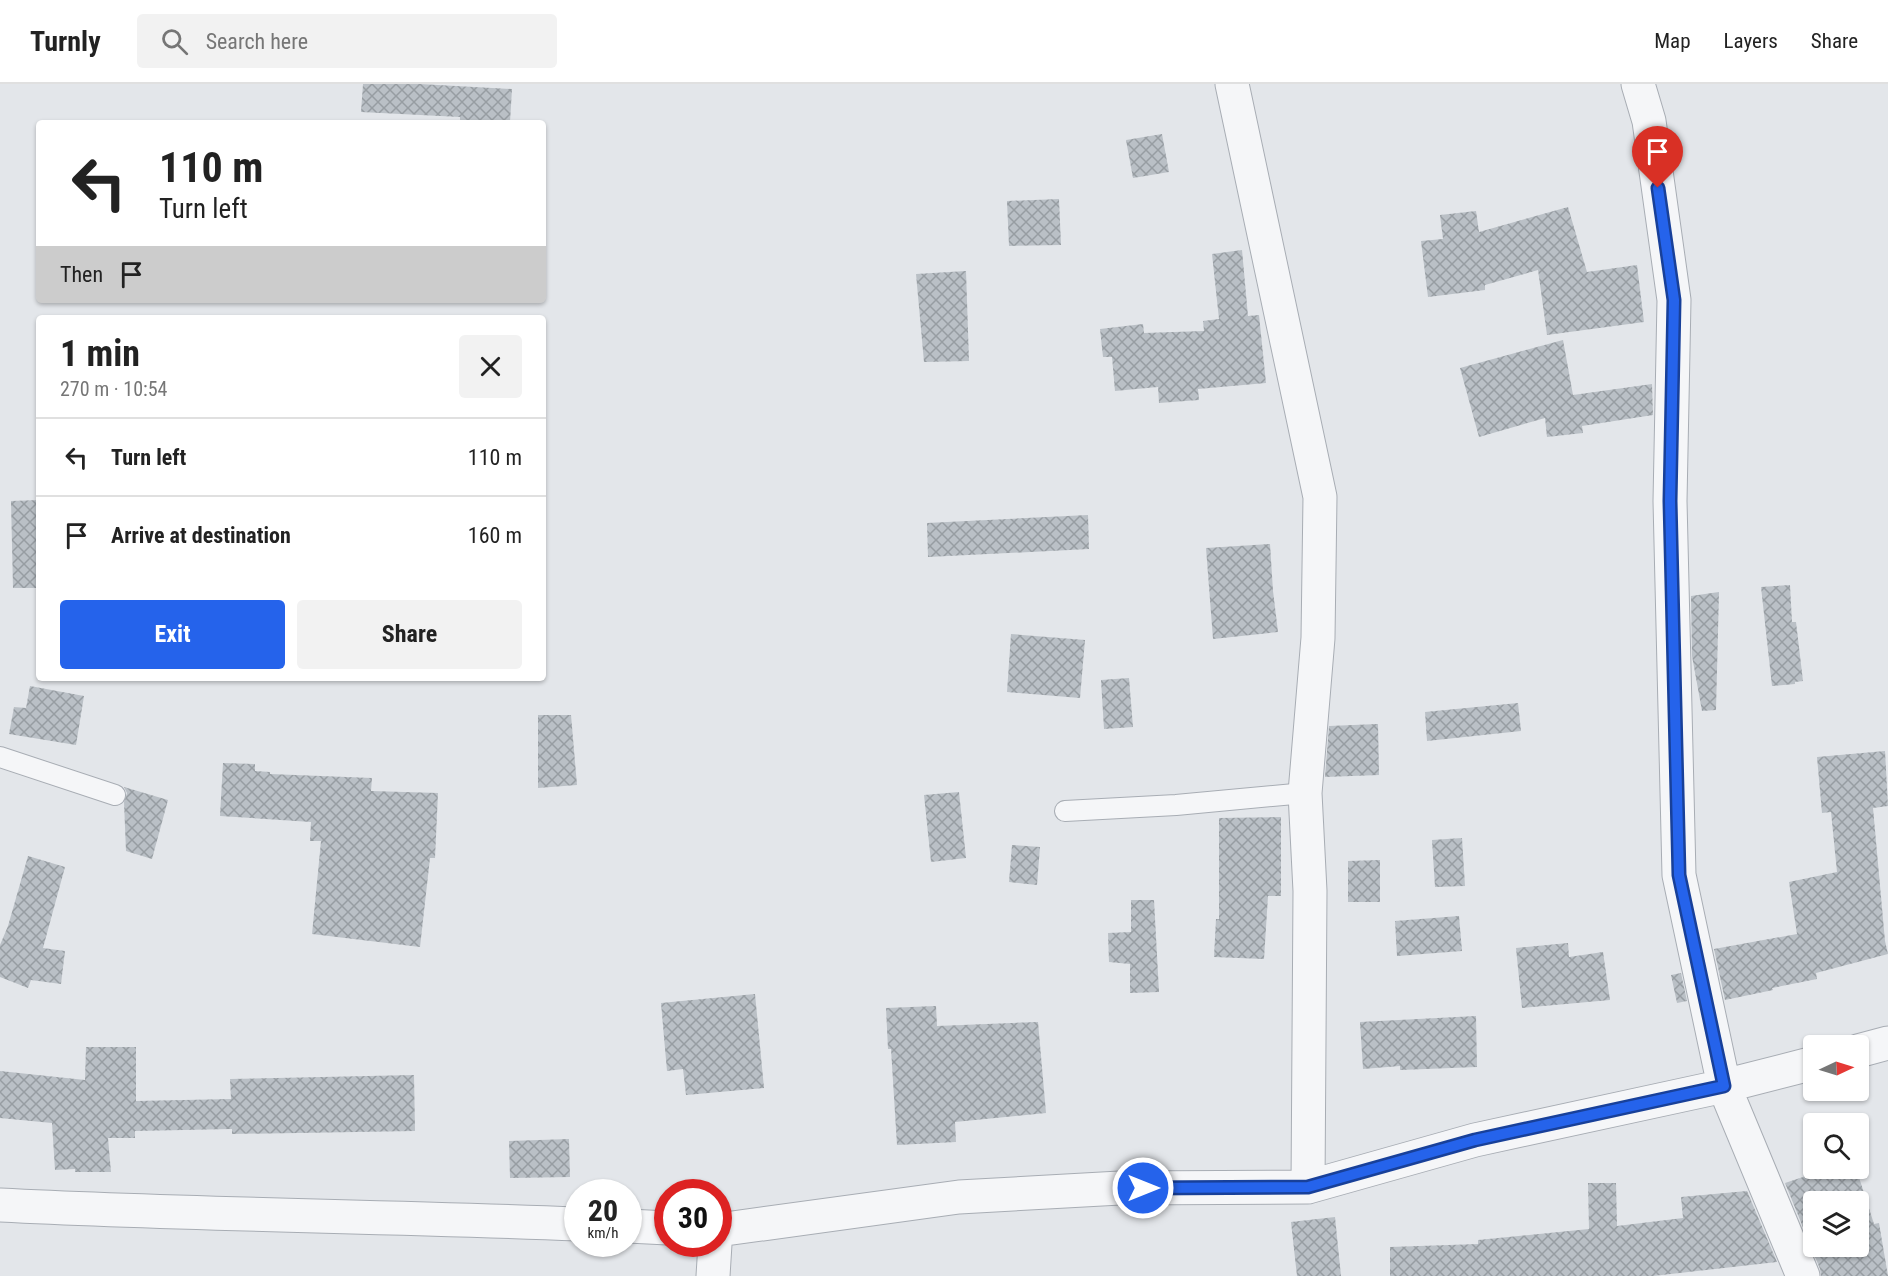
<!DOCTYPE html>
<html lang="en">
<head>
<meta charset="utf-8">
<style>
	:root { --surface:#fff; --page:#f2f2f2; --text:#222; --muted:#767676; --line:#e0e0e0; --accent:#2563eb }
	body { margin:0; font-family:"Roboto Condensed",sans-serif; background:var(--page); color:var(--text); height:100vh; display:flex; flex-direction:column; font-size:22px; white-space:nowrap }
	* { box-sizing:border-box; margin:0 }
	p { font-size:20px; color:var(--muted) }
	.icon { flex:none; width:33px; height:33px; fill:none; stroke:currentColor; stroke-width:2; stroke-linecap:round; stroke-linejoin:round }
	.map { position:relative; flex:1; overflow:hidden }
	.side { position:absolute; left:36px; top:231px; width:510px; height:366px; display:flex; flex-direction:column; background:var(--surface); border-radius:6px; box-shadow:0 2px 4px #0004 }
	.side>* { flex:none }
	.hud { position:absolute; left:36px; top:36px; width:510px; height:183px; border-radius:6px; box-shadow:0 2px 4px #0004; background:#fff; color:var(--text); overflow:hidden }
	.needle { width:39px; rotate:86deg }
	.fabs { position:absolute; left:1803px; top:951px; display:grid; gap:12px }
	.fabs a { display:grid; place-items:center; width:66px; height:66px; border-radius:6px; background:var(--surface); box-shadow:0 2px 4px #0004; font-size:30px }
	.speed { position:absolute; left:564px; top:1095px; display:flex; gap:12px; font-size:30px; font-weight:700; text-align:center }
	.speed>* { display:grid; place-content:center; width:78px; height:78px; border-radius:50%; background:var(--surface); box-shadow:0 2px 4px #0004; line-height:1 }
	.speed small { font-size:15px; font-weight:400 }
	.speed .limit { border:9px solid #d22; background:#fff; color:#111 }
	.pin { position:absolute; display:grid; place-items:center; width:51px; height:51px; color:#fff; margin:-62px -26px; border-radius:50% 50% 50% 0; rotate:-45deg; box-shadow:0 0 6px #0007 }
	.pin .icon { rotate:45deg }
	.me { position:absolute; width:66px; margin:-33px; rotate:90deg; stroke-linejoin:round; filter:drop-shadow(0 0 4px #0008) }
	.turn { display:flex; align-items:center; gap:21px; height:126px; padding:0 24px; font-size:27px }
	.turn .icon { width:78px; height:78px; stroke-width:2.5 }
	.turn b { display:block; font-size:42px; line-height:51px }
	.then { display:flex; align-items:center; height:57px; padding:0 24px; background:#0003; gap:12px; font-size:22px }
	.round { display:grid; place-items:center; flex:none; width:63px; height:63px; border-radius:6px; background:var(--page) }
	.summary { display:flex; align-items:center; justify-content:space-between; height:102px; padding:0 24px }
	h1 { font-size:36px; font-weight:700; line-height:45px }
	.cta { display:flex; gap:12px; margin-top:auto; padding:12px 24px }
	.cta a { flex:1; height:69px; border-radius:6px; background:var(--accent); color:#fff; font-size:24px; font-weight:700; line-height:69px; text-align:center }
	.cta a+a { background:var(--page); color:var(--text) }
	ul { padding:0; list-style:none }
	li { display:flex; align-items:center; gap:18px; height:78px; padding:0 24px; border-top:2px solid var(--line) }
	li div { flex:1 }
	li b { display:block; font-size:22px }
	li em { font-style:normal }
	header { display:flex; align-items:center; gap:36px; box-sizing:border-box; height:84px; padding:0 30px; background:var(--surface); border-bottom:2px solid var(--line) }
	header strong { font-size:28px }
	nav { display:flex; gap:33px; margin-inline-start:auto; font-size:21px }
	.search { width:420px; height:54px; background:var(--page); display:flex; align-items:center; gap:15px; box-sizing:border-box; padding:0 21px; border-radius:6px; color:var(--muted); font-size:22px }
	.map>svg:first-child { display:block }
	.building { fill:url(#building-cross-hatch); fill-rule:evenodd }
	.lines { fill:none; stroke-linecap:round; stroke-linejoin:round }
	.lane-casing { stroke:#a8adb4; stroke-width:22 }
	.street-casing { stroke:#a8adb4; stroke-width:35 }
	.lane { stroke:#f5f6f8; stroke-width:20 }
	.street { stroke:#f5f6f8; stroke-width:33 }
	.route-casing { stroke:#184099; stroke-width:15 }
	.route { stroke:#2563eb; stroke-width:10 }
</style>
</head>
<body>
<header>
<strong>Turnly</strong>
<div class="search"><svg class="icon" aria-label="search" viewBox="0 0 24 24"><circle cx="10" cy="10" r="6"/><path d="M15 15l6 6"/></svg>Search here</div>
<nav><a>Map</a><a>Layers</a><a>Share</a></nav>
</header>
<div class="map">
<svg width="1888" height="1192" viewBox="0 0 1888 1192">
	<defs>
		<pattern id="building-cross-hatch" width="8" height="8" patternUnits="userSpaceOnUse" patternTransform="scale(1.5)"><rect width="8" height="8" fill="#bac0c6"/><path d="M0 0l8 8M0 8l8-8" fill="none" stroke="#979da2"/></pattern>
	</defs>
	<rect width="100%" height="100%" fill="#e3e6ea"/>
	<!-- building -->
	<path class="building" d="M 363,0 L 420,0 L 512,5 L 510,38 L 460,36 L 460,33 L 361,28 Z
		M 1162,50 L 1169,88 L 1133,94 L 1126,56 Z
		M 1059,115 L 1061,161 L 1009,162 L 1007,117 Z
		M 1568,123 L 1587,188 L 1637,181 L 1644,238 L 1547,251 L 1538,186 L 1485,201 L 1485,206 L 1428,213 L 1421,157 L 1443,155 L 1440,131 L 1476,127 L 1479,148 Z
		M 1242,166 L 1248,232 L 1259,231 L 1266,299 L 1198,305 L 1199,316 L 1159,319 L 1158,303 L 1115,307 L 1112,273 L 1103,273 L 1100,245 L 1143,240 L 1144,249 L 1204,247 L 1203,237 L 1219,235 L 1212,170 Z
		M 966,187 L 969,277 L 924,278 L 916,190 Z
		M 1563,256 L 1573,311 L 1652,300 L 1653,331 L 1582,342 L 1583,349 L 1547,353 L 1545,334 L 1479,353 L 1460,284 Z
		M 39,416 L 39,504 L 13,504 L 11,417 Z
		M 1088,431 L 1089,465 L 928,473 L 927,439 Z
		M 1270,460 L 1273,507 L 1278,548 L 1213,555 L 1206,464 Z
		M 1790,501 L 1792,538 L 1796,538 L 1803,597 L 1795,598 L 1795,600 L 1772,602 L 1761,503 Z
		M 1719,508 L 1716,626 L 1702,627 L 1692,572 L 1691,512 Z
		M 1011,550 L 1085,556 L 1080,614 L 1007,608 Z
		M 1129,594 L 1133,643 L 1104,645 L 1101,596 Z
		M 30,602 L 84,612 L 76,661 L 9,650 L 14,623 L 26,624 Z
		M 1518,619 L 1521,647 L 1427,657 L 1425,628 Z
		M 538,631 L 571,631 L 577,701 L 538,704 Z
		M 1378,640 L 1379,691 L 1325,693 L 1329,642 Z
		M 1885,667 L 1888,722 L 1873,724 L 1885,857 L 1888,870 L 1816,889 L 1817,895 L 1772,904 L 1773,906 L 1725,916 L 1714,865 L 1797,850 L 1789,798 L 1837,788 L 1831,728 L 1822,729 L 1817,673 Z
		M 223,679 L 255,680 L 255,687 L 270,688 L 270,690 L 372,694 L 371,707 L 438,709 L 435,774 L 430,774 L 420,863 L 312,850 L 321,757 L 310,757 L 311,738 L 220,732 Z
		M 124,703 L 168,716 L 152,775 L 126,767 L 124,718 L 127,709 Z
		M 959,708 L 966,774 L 931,778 L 924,711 Z
		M 1281,733 L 1281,812 L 1268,812 L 1264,875 L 1214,873 L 1216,835 L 1219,835 L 1219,734 Z
		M 1462,754 L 1465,802 L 1435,803 L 1432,756 Z
		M 1012,761 L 1040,763 L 1037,801 L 1009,798 Z
		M 28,772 L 65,783 L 43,864 L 65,867 L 61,900 L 31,896 L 28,904 L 0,893 L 0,861 L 8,842 Z
		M 1380,776 L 1380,818 L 1348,818 L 1348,777 Z
		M 1131,816 L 1154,816 L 1159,908 L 1130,909 L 1130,880 L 1109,878 L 1108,849 L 1131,848 Z
		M 1459,832 L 1462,867 L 1397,872 L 1395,837 Z
		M 1568,859 L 1569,873 L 1603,868 L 1610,916 L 1522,924 L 1516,864 Z
		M 1681,889 L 1687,917 L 1677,919 L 1671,891 Z
		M 755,910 L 764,1004 L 686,1011 L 683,985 L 667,987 L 661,919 Z
		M 936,922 L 937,942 L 1038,938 L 1046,1029 L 955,1038 L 956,1058 L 897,1061 L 891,965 L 888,965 L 886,924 Z
		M 1476,932 L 1477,983 L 1400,986 L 1400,982 L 1363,985 L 1360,938 Z
		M 86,963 L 136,963 L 136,1017 L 231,1015 L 230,995 L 414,991 L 415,1047 L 232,1050 L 232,1045 L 135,1047 L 135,1054 L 108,1054 L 111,1088 L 75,1088 L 75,1085 L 55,1086 L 52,1039 L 0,1034 L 0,987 L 85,996 Z
		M 569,1055 L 570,1093 L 510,1094 L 509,1057 Z
		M 1830,1084 L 1856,1084 L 1874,1140 L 1879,1139 L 1888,1192 L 1821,1192 L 1820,1185 L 1785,1099 ZM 1814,1118 L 1858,1118 L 1858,1162 L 1814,1162 Z
		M 1588,1099 L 1616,1099 L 1617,1142 L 1683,1134 L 1681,1113 L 1747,1107 L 1777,1178 L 1653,1192 L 1390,1192 L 1390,1163 L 1478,1160 L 1478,1156 L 1589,1145 Z
		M 1335,1133 L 1341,1192 L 1297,1192 L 1291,1138 Z"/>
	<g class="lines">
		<defs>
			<path id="lane" d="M 0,673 L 115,711
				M 1065,727 L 1176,721 L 1305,709"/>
			<path id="street" d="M 1232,0 L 1320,413 L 1318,554 L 1305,709 L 1310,807 L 1308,1103
				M 1638,0 L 1649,37 L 1674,216 L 1670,417 L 1679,791 L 1724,1002 L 1803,1192
				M 1858,967 L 1888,959
				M 0,1121 C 192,1131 385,1132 578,1140
				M 628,1142 L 668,1144
				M 718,1146 L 959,1113 L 1120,1104 L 1308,1103 L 1475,1056 L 1724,1002 L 1814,979
				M 713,1192 L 715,1160"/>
		</defs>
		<!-- lane casing -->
		<use href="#lane" class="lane-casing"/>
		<!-- street casing -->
		<use href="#street" class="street-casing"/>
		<!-- lane -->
		<use href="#lane" class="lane"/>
		<!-- street -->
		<use href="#street" class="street"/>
	</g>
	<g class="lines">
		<defs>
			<path id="route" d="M 1143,1104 L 1308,1103 L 1475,1056 L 1724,1002 L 1679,791 L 1670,417 L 1674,216 L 1658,104"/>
		</defs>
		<!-- route casing -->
		<use href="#route" class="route-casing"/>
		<!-- route -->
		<use href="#route" class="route"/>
	</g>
</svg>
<div class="fabs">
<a><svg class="needle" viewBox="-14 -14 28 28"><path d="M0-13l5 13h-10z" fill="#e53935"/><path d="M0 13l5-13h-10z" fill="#767676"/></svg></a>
<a><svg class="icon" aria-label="search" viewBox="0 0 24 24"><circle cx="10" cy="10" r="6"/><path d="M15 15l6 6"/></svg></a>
<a><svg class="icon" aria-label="layers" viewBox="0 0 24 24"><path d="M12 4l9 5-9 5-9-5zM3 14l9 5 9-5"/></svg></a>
</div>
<div class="speed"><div>20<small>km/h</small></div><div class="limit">30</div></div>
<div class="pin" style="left:1658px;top:104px;background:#d93025"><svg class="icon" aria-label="arrive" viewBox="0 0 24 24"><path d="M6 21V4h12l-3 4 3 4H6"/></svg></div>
<svg class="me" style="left:1143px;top:1104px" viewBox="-20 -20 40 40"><circle r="17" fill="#2563eb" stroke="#fff" stroke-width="3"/><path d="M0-11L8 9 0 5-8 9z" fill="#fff"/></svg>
<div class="hud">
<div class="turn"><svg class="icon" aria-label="left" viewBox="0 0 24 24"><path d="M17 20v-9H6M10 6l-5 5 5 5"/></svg><div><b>110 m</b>Turn left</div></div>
<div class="then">Then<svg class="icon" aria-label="arrive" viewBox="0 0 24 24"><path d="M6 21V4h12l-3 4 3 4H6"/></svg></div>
</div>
<section class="side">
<div class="summary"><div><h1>1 min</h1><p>270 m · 10:54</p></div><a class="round"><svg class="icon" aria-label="close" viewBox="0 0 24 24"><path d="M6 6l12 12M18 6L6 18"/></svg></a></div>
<ul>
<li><svg class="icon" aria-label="left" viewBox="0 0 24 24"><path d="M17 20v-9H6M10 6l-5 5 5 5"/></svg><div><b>Turn left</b></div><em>110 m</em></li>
<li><svg class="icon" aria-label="arrive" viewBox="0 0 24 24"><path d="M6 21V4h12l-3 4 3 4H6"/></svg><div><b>Arrive at destination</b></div><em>160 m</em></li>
</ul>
<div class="cta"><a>Exit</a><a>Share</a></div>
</section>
</div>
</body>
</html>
